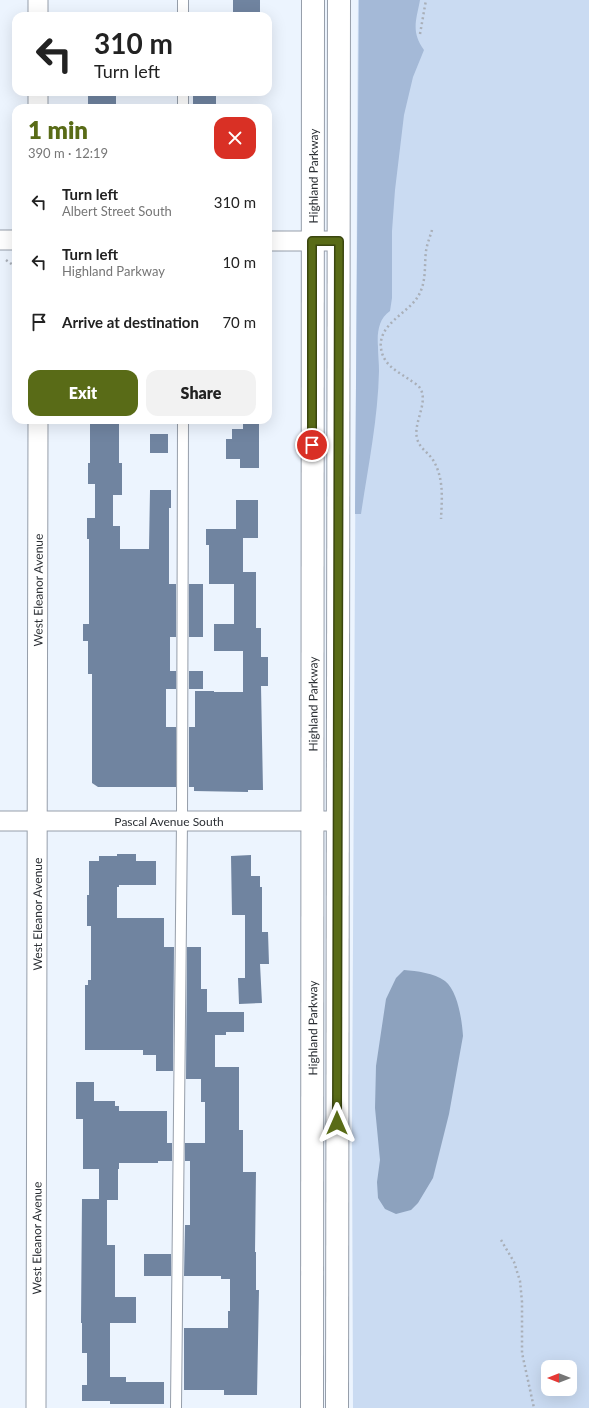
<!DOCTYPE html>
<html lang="en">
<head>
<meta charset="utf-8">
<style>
	:root { --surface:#fff; --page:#f2f2f2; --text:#222; --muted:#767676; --accent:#596b17 }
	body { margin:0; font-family:Lato,sans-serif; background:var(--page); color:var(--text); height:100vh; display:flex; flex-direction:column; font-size:15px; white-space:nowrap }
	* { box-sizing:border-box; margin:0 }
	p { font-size:13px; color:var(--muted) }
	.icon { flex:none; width:22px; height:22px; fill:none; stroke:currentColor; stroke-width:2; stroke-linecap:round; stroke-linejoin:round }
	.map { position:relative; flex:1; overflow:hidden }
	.sheet { position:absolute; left:12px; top:104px; width:260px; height:320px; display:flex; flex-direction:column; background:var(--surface); border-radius:12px; box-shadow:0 4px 16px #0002 }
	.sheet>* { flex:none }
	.banner { position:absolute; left:12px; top:12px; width:260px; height:84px; border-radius:12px; box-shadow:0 4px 16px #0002; background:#fff; color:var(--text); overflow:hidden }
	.needle { width:26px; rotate:270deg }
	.tools { position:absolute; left:541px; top:1360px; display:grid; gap:8px }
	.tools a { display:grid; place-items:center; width:36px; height:36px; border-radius:8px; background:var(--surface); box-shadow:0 4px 16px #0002; font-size:20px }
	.pin { position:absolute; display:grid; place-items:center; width:34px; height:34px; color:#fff; margin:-17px; border:2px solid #fff; border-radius:50%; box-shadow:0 1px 4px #0007 }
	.me { position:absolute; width:44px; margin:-22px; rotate:0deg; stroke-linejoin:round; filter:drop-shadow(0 0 3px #0008) }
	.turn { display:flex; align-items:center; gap:14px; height:84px; padding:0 16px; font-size:18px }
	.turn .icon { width:52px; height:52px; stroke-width:2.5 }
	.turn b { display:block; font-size:28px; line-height:34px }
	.round { display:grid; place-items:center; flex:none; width:42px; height:42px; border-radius:12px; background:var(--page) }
	.headline { display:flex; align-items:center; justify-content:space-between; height:68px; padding:0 16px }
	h1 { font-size:24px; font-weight:800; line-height:30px; color:var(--accent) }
	.cta { display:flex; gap:8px; margin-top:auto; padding:8px 16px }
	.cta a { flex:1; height:46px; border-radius:12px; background:var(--accent); color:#fff; font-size:16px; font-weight:800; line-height:46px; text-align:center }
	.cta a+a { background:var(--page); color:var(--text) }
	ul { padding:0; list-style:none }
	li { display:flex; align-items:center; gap:12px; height:60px; padding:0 16px }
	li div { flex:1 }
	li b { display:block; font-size:15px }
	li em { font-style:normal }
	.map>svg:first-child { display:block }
	.green { fill:#cadbf2; fill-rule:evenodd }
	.forest { fill:#a4b9d7 }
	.water { fill:#8da2be }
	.building { fill:#7084a0 }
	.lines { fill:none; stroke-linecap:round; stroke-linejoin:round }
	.service-casing { stroke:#969eaa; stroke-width:12 }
	.minor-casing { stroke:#969eaa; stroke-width:21 }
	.tertiary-casing { stroke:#969eaa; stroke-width:24 }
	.path { stroke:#a9afb8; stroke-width:2.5; stroke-dasharray:2 3; stroke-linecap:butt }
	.service { stroke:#fff; stroke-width:10 }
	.minor { stroke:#fff; stroke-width:19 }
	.tertiary { stroke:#fff; stroke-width:22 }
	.route-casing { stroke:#3a460f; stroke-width:10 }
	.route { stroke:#596b17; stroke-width:7 }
	.labels { text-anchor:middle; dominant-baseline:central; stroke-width:3; stroke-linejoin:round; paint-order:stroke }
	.street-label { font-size:12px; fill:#2b2f34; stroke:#fff }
</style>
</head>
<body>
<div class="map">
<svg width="589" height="1408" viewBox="0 0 589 1408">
	<rect width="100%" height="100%" fill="#ecf4fe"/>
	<!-- green -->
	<path class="green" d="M 358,0 L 589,0 L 589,1408 L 353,1408 L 352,1129 ZM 548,1367 L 570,1367 L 570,1389 L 548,1389 Z"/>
	<!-- forest -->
	<path class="forest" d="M 359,0 L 420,0 C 416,21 411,32 424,50 L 413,77 L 404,115 L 395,190 L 392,231 L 392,298 L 390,311 C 378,319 377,334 378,347 C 378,355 379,363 379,371 C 378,419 368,467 361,514 L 355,514 Z"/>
	<!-- water -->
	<path class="water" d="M 404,970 C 417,971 434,973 445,981 C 458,991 462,1021 463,1036 L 449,1114 L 433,1178 L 418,1203 L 411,1210 L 396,1214 L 385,1209 L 378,1198 L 377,1182 L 380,1160 L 375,1108 L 376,1066 L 386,999 L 396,978 Z"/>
	<!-- building -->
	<path class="building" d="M 233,0 L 260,0 L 260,16 L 233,16 Z
		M 88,92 L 116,92 L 116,107 L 88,107 Z
		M 193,92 L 216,92 L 216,108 L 193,108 Z
		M 90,420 L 119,420 L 119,463 L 122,463 L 122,495 L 113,495 L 113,526 L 120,526 L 120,549 L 149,549 L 150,490 L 171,490 L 171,508 L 169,508 L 169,584 L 176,584 L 176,637 L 170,637 L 170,671 L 176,671 L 176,689 L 166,689 L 166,727 L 176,727 L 176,787 L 98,787 L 92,783 L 92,674 L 88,674 L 88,641 L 83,641 L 83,624 L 89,624 L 89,539 L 87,539 L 87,518 L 95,518 L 95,484 L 88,484 L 88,463 L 90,463 Z
		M 243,420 L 259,420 L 259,468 L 240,468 L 240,459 L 226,459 L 226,439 L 232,439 L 232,429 L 243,429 Z
		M 150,434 L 168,434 L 168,453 L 150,453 Z
		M 236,500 L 258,500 L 258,538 L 243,538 L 243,572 L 256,572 L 256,628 L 261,628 L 261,657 L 268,657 L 268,686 L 261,686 L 263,790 L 248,790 L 248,792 L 194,791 L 194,787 L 189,787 L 189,727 L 195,727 L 195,691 L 214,691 L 214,692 L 243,692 L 243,651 L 214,651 L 214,624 L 234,624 L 234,584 L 209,584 L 209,545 L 206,545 L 206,529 L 236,529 Z
		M 189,584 L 203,584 L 203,637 L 189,637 Z
		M 189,671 L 203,671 L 203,689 L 189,689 Z
		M 117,854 L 136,854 L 136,861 L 156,861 L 156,885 L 119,885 L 119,887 L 117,887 L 117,918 L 164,918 L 164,947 L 174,947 L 173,1071 L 156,1071 L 156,1055 L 143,1055 L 143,1050 L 85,1050 L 85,985 L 88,985 L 88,980 L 91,980 L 91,926 L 87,926 L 87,895 L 89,895 L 89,861 L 99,861 L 99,856 L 117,856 Z
		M 251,855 L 251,876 L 260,876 L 260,887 L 262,887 L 262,932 L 268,932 L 269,964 L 260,964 L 262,1003 L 239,1004 L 238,978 L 245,978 L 245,915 L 232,915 L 231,856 Z
		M 187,947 L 201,947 L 201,989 L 207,989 L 207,1012 L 244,1012 L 244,1032 L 226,1032 L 226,1035 L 215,1035 L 215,1067 L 239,1067 L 239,1130 L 243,1130 L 243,1172 L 256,1172 L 255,1252 L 256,1252 L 256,1290 L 259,1290 L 257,1395 L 224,1395 L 224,1390 L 184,1390 L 184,1328 L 228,1328 L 228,1311 L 230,1311 L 230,1279 L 221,1279 L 221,1276 L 184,1276 L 185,1225 L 190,1225 L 190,1161 L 185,1161 L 185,1143 L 205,1143 L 205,1102 L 201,1102 L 201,1079 L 186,1079 Z
		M 76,1082 L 94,1082 L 94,1101 L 115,1101 L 115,1106 L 119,1106 L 119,1111 L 167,1111 L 167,1143 L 172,1143 L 172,1161 L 158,1161 L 158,1163 L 119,1163 L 119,1169 L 118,1169 L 118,1200 L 107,1200 L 107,1245 L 115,1245 L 115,1297 L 136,1297 L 136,1323 L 110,1323 L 110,1377 L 126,1377 L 126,1382 L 164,1382 L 164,1404 L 110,1404 L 110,1401 L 82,1401 L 82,1385 L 87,1385 L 87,1353 L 82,1353 L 82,1323 L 81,1323 L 82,1199 L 99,1199 L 99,1169 L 83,1169 L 83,1119 L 76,1119 Z
		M 144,1254 L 171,1254 L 171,1276 L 144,1276 Z"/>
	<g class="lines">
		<defs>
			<path id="service" d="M 183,16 L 183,0
				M 183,108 L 183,92
				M 176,1408 L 182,821 L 183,420"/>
			<g id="minor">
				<path d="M 38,0 L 38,16"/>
				<path d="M 38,92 L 38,108"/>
				<path d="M 0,240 L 16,240"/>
				<path d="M 268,241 L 339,241"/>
				<path id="s1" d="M 0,821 L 337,821"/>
				<path id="s2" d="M 36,1408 L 38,420"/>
			</g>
			<g id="tertiary">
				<path id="s3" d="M 312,1408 L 313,0"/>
				<path d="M 337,1408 L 339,0"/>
			</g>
		</defs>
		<!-- service casing -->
		<use href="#service" class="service-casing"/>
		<!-- minor casing -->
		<use href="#minor" class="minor-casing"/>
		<!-- tertiary casing -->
		<use href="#tertiary" class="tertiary-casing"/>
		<!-- path -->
		<path class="path" d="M 420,34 L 426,0
			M 432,230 C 430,237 427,244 426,251 C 424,267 427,283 417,298 C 406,314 378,325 381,348 C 383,365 397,371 410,380 C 413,382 418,385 420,388 C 429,402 413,423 417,438 C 419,448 428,452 433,460 C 444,478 442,498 441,519
			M 6,260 L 13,265 L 16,263
			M 501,1240 L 514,1262 L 520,1281 L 522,1302 L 522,1353 L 534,1408"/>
		<!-- service -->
		<use href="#service" class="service"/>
		<!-- minor -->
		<use href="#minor" class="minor"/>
		<!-- tertiary -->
		<use href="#tertiary" class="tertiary"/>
	</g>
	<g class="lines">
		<defs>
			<path id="route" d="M 312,445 L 312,241 L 339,241 L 337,1123"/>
		</defs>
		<!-- route casing -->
		<use href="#route" class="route-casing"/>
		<!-- route -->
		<use href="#route" class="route"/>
	</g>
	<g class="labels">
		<!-- street labels -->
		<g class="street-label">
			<text stroke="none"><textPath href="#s3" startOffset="1232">Highland Parkway</textPath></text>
			<text stroke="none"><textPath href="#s2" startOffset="818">West Eleanor Avenue</textPath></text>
			<text stroke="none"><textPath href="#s3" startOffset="704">Highland Parkway</textPath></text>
			<text stroke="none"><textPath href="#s1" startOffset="169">Pascal Avenue South</textPath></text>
			<text stroke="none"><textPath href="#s2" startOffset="494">West Eleanor Avenue</textPath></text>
			<text stroke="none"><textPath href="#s3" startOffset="380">Highland Parkway</textPath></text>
			<text stroke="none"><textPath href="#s2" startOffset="170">West Eleanor Avenue</textPath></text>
		</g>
	</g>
</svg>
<div class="tools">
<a><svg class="needle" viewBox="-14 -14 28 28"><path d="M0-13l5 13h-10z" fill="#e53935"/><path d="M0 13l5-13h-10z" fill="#767676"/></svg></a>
</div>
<div class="pin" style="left:312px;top:445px;background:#d93025"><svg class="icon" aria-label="arrive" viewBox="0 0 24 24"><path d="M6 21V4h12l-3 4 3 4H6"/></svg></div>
<svg class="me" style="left:337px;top:1123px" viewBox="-20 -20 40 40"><path d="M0-17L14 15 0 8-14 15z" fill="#596b17" stroke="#fff" stroke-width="4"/></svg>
<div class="banner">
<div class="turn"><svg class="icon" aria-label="left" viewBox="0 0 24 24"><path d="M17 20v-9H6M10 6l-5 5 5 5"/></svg><div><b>310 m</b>Turn left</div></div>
</div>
<section class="sheet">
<div class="headline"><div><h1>1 min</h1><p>390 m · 12:19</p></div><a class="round" style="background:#d93025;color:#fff"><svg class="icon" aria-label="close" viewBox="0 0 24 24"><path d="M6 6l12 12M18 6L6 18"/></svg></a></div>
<ul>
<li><svg class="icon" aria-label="left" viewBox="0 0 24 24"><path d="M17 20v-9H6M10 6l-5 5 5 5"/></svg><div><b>Turn left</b><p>Albert Street South</p></div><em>310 m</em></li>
<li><svg class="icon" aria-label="left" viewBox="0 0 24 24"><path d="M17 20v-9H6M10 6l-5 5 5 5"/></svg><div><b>Turn left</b><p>Highland Parkway</p></div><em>10 m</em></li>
<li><svg class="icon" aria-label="arrive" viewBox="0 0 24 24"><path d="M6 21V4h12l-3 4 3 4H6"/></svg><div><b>Arrive at destination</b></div><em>70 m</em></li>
</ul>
<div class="cta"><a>Exit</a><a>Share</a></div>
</section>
</div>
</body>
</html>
